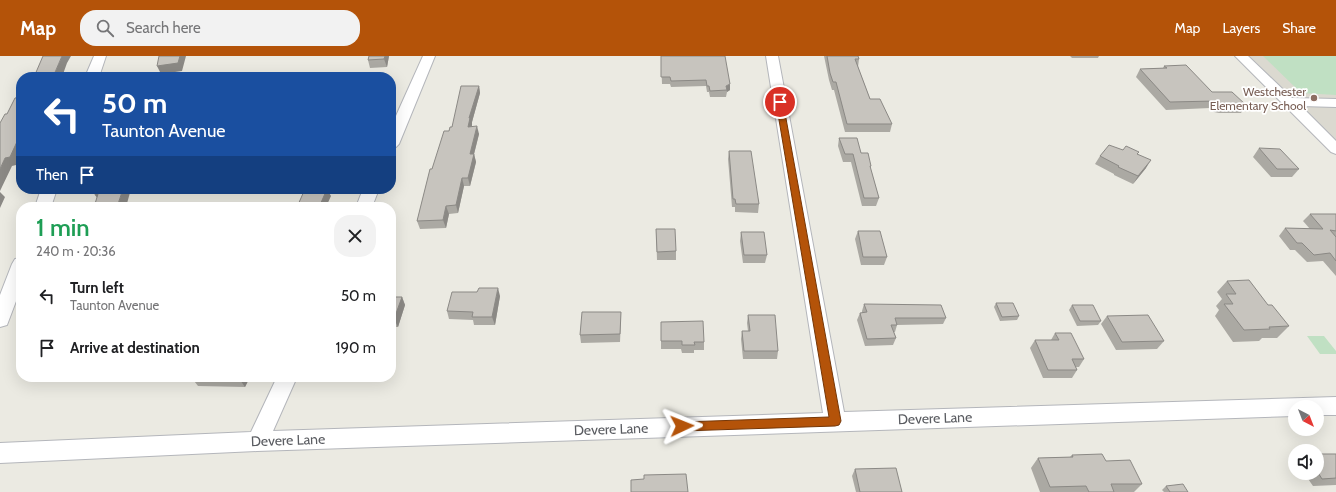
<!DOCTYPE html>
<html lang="en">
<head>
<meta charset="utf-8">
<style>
	:root { --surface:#fff; --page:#f2f2f2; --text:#202124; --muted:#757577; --accent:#b45309 }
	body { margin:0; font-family:Cabin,sans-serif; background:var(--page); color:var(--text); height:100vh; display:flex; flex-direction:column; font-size:15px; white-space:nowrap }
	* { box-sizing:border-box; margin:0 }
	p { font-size:13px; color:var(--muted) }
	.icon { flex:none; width:22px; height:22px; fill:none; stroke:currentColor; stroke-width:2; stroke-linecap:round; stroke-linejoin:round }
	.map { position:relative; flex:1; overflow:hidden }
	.details { position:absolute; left:16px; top:146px; width:380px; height:180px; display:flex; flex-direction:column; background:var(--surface); border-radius:16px; box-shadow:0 4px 16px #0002 }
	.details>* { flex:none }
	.guide { position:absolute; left:16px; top:16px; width:380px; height:122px; border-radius:16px; box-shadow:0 4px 16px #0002; background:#1a4fa0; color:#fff; overflow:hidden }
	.needle { width:26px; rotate:138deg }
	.tools { position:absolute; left:1288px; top:344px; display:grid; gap:8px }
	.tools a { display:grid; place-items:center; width:36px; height:36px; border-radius:50%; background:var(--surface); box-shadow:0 4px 16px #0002; font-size:20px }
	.pin { position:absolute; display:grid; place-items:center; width:34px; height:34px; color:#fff; margin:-17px; border:2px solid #fff; border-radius:50%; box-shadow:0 1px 4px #0007 }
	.me { position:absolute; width:44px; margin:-22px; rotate:88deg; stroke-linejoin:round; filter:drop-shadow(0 0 3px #0008) }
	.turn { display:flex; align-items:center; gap:14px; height:84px; padding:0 20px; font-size:18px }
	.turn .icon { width:52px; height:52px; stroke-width:2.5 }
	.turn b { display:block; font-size:28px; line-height:34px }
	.then { display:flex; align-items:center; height:38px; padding:0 20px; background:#0003; gap:8px; font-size:15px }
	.round { display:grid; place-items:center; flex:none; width:42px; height:42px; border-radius:16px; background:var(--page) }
	.overview { display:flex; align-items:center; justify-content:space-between; height:68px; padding:0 20px }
	h1 { font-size:24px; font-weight:600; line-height:30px; color:#1e9e55 }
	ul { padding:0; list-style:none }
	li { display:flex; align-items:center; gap:12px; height:52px; padding:0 20px }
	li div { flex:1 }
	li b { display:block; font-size:15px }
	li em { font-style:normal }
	header { display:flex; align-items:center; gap:24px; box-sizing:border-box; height:56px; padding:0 20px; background:var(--accent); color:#fff }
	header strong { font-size:19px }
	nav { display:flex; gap:22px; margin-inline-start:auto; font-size:14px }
	.search { width:280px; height:36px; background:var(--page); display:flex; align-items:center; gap:10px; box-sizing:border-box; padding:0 14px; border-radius:16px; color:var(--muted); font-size:15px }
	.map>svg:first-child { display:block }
	.education { fill:#dbd9d0 }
	.green { fill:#c0e0c3 }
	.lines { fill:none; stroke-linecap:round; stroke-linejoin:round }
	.minor-casing { stroke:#b4b6bb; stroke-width:2 }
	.minor { fill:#fff; fill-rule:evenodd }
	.wall { fill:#aba9a3 }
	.shaded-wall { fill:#8b8985 }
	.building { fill:#c7c4be; stroke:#8b8985 }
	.route { fill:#b45309; stroke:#753606 }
	.education-dot { fill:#8d6e63; stroke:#fff; stroke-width:1.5 }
	.labels { text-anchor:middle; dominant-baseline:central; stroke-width:3.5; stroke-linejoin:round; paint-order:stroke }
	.far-education-label { font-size:12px; fill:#785e54; stroke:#fff; text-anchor:end }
	.street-label { font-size:14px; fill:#5a5c61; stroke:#fff }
</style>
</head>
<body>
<header>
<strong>Map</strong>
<div class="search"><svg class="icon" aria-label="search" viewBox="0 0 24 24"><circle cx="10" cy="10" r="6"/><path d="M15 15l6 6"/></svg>Search here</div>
<nav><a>Map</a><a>Layers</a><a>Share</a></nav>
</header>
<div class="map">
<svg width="1336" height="436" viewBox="0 0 1336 436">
	<rect width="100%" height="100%" fill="#ebeae2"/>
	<!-- education -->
	<path class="education" d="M 1249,0 L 1336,0 L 1336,84 Z"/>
	<!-- green -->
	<path class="green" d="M 1263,0 L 1336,0 L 1336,39 L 1301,37 Z
		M 1307,280 L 1324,280 L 1336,295 L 1336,298 L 1320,298 Z"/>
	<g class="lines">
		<defs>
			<path id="minor" d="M 94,0 L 106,0 L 99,21 L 85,21 Z
				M 423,0 L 435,0 L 399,88 L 396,91 L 391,93 L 391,71 Z
				M 766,0 L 778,0 L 844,356 L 1336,341 L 1336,359 L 1317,359 L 1317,351 L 1295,351 L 1295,360 L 257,395 L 0,407 L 0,387 L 251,376 L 277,321 L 297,321 L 273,375 L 823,357 Z
				M 1235,0 L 1248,0 L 1292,42 L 1336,43 L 1336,51 L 1301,50 L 1336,85 L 1336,98 L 1331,96 Z
				M 41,133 L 57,133 L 51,151 L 35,151 Z
				M 363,133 L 379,133 L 372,151 L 356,151 Z
				M 21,202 L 21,232 L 7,269 L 0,271 L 0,239 L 12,208 L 15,203 Z"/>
		</defs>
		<!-- minor casing -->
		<use href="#minor" class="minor-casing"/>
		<!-- minor -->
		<use href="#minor" class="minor"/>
	</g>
	<!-- wall -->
	<path class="wall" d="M 369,0 L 389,0 L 387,11 L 370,12 L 368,4 Z
		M 661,0 L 730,34 L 727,36 L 726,41 L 710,41 L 709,36 L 707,36 L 706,30 L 671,31 L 670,28 L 662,28 Z
		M 824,0 L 858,0 L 859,3 L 858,11 L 870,43 L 892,68 L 890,76 L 845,76 L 834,34 L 832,34 L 829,24 Z
		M 1070,0 L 1099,0 L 1098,2 L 1072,2 Z
		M 1164,10 L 1212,36 L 1246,49 L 1241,57 L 1219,57 L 1214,56 L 1210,52 L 1166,54 L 1136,21 L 1140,13 L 1163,12 Z
		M 479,30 L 480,37 L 472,66 L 472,70 L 479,78 L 474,98 L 476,106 L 470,130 L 464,130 L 458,157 L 449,158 L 446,172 L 420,173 L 417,165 L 432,113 L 449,75 Z
		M 839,82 L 861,97 L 871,110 L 870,112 L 879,142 L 876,150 L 862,150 L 851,106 L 843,106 L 838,90 Z
		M 1259,92 L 1299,113 L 1292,121 L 1271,121 L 1253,101 Z
		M 729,95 L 759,148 L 758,157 L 735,156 L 735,151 L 732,151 L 728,103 Z
		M 1138,98 L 1146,112 L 1133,128 L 1114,119 L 1114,118 L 1095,108 L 1100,100 Z
		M 1310,158 L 1336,158 L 1336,220 L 1323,205 L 1307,206 L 1295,194 L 1290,194 L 1279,180 L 1285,172 L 1310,173 L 1303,165 Z
		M 656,173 L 676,195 L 676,204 L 657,204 Z
		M 858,175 L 887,201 L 884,209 L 861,209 L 855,183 Z
		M 741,176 L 767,199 L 765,207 L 743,207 L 740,185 Z
		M 1227,225 L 1268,249 L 1289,270 L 1277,282 L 1262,282 L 1259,285 L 1233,286 L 1215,260 L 1219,254 L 1216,250 L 1222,243 L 1217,236 Z
		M 500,240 L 495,269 L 474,269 L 473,264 L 449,263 L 447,255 Z
		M 391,241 L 402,241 L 405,249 L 398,271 L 391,271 Z
		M 996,247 L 1019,260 L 1017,264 L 1000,265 L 994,251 Z
		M 864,248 L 946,262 L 943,268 L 897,269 L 895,276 L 894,276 L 896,282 L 893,289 L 865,290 L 857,264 L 860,257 L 862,257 L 862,255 Z
		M 1072,249 L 1101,265 L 1098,269 L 1077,270 L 1069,254 Z
		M 621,256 L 621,264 L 620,286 L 581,287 L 580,279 Z
		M 748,259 L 778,295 L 777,303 L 743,303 L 741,283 L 742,275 L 748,275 L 747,267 Z
		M 1107,260 L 1164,285 L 1157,293 L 1116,294 L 1101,268 Z
		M 661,266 L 704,286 L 704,294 L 694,294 L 694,297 L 682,297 L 681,293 L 661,293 Z
		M 1055,277 L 1084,303 L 1079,311 L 1076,311 L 1077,314 L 1072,322 L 1043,322 L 1030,292 L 1035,284 L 1051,284 Z
		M 109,321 L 156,321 L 153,326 L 113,325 Z
		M 191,321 L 250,321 L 245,331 L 198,330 Z
		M 1317,398 L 1336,398 L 1336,429 L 1313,430 L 1304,417 L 1317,417 Z
		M 1072,399 L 1106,405 L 1142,428 L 1134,436 L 1040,436 L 1031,412 L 1038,402 L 1070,401 Z
		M 855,413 L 902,436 L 856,436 L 852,420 Z
		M 1166,430 L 1188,436 L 1164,436 L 1162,434 Z"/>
	<!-- shaded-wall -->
	<path class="shaded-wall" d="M 62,0 L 71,0 L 67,7 L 62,21 L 53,21 Z
		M 180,0 L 186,0 L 182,15 L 161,18 L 157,10 Z
		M 385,0 L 389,0 L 387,11 L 384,3 Z
		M 730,28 L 730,34 L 727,36 L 726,30 Z
		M 479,30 L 480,37 L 472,66 L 472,69 L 470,78 L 468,71 L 469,62 Z
		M 477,70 L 479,78 L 474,98 L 476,106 L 470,130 L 468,122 L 470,98 Z
		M 21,77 L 21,99 L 16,109 L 12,110 L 0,135 L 0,113 L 5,102 Z
		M 1151,104 L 1146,112 L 1133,128 L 1138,120 Z
		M 462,122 L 464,130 L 458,157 L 456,149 Z
		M 123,133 L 131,133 L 126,151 L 117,151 Z
		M 322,133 L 329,133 L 328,135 L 331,140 L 326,151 L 322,151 L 320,149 Z
		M 0,136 L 5,141 L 0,152 Z
		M 94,136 L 96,136 L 98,138 L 101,147 L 95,139 L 96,138 Z
		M 446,150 L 449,158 L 446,172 L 443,164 Z
		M 498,232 L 500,240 L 495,269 L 492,261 Z
		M 402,241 L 405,249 L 398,271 L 394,263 Z
		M 149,321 L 156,321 L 153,326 Z
		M 238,321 L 250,321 L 245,331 Z"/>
	<!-- building -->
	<path class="building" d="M 43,0 L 62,0 L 53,21 L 34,21 Z
		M 159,0 L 180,0 L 178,7 L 157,10 Z
		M 369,0 L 385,0 L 384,3 L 368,4 Z
		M 661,0 L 725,0 L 730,28 L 726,30 L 727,34 L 710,35 L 709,30 L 707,30 L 706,24 L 671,25 L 670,21 L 661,21 Z
		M 827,0 L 858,0 L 859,3 L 855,3 L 870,43 L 880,43 L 892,68 L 847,68 L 836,26 L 833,26 L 830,17 Z
		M 1186,9 L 1212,36 L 1232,36 L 1246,49 L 1223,50 L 1218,49 L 1215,45 L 1170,46 L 1140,13 L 1167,12 L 1164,10 Z
		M 461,30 L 479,30 L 469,62 L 470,62 L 468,71 L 477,70 L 470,98 L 474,98 L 468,122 L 462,122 L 456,149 L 446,150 L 443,164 L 417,165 L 430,113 L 432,113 L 444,75 L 449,75 L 450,71 L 452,71 Z
		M 21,41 L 21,77 L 10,101 L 5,102 L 0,113 L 0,67 L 5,58 L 7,58 L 15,42 Z
		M 839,82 L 857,82 L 861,97 L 868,97 L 871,110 L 870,110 L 879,142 L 864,142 L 853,98 L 845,98 Z
		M 1109,89 L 1123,94 L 1126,90 L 1139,96 L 1137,98 L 1151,104 L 1138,120 L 1118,111 L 1119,110 L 1100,100 Z
		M 1259,92 L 1280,93 L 1299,113 L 1277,113 Z
		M 729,95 L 751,95 L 759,148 L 736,148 L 735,143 L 733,143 Z
		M 95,133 L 123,133 L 117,151 L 94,151 L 98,138 L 95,139 L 96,136 L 94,136 Z
		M 305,133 L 327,133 L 320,149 L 319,149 L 318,151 L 297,151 Z
		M 1310,158 L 1336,158 L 1336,175 L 1330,174 L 1336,181 L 1336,205 L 1330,197 L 1314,199 L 1302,187 L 1297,187 L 1285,172 L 1323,173 Z
		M 656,173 L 675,173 L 676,195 L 657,196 Z
		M 858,175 L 880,175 L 887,201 L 863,201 Z
		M 741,176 L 764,176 L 767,199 L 744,199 Z
		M 1249,224 L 1268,249 L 1272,249 L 1289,270 L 1269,271 L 1270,273 L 1244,274 L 1224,248 L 1233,248 L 1226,238 L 1236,238 L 1227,225 Z
		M 479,232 L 498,232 L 492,261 L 472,261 L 473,256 L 447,255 L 452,236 L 477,236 Z
		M 391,241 L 402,241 L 394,263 L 391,263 Z
		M 996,247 L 1013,247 L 1019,260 L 1002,261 Z
		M 864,248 L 941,249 L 946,262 L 895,262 L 897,269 L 891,269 L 896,282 L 867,283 L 860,257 L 867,256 Z
		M 1072,249 L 1093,249 L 1101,265 L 1080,265 Z
		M 582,256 L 621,256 L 620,278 L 580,279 Z
		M 748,259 L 775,259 L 778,295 L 744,295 L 742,275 L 750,275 Z
		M 1148,259 L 1164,285 L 1122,286 L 1107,260 Z
		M 703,265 L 704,286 L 694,286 L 695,289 L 682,289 L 682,285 L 661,285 L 661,266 Z
		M 1055,277 L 1071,277 L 1084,303 L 1072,303 L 1077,314 L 1048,314 L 1035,284 L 1059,284 Z
		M 1102,398 L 1106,405 L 1130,404 L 1142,428 L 1111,428 L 1114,436 L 1089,436 L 1086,430 L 1050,431 L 1038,402 L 1073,401 L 1072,399 Z
		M 1317,398 L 1336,398 L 1336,422 L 1322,423 L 1317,415 Z
		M 896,412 L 902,436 L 860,436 L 855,413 Z
		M 686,418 L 688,436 L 631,436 L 631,424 L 644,423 L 644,419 Z
		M 1183,428 L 1188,436 L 1170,436 L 1166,430 Z"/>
	<!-- route -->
	<path class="route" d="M 777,44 L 782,44 L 783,46 L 841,365 L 839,369 L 835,370 L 682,375 L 678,374 L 677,370 L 678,367 L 682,366 L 829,361 L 776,46 Z"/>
	<!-- markers -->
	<circle class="education-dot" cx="1314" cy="42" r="4"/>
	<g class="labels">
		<!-- far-education labels -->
		<g class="far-education-label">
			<text x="1306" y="35">Westchester<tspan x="1306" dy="14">Elementary School</tspan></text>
		</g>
		<!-- street labels -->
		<g class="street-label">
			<text transform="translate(935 362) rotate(-2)">Devere Lane</text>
			<text transform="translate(611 373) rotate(-2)">Devere Lane</text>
			<text transform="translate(288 384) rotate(-2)">Devere Lane</text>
		</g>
	</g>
</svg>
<div class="tools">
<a><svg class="needle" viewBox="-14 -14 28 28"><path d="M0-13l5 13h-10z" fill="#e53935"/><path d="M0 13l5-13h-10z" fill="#757577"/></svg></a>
<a><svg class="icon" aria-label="sound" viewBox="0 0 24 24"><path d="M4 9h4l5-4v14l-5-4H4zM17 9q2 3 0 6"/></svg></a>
</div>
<div class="pin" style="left:780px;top:46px;background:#d93025"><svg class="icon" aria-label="arrive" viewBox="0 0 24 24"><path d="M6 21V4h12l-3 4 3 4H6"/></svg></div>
<svg class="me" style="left:682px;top:370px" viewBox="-20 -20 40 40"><path d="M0-17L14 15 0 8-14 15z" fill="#b45309" stroke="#fff" stroke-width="4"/></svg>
<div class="guide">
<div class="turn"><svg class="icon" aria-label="left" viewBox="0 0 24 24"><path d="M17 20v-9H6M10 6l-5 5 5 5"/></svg><div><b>50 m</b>Taunton Avenue</div></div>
<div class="then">Then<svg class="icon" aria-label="arrive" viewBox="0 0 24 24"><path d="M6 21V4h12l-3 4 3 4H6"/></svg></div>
</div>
<section class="details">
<div class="overview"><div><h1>1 min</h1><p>240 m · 20:36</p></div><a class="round"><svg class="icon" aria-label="close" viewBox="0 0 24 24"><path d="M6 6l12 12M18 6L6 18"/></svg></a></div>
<ul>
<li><svg class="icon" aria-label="left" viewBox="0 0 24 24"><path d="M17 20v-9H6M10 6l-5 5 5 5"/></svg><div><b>Turn left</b><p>Taunton Avenue</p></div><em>50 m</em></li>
<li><svg class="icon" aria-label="arrive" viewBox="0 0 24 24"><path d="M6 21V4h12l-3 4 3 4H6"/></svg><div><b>Arrive at destination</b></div><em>190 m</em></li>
</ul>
</section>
</div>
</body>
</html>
